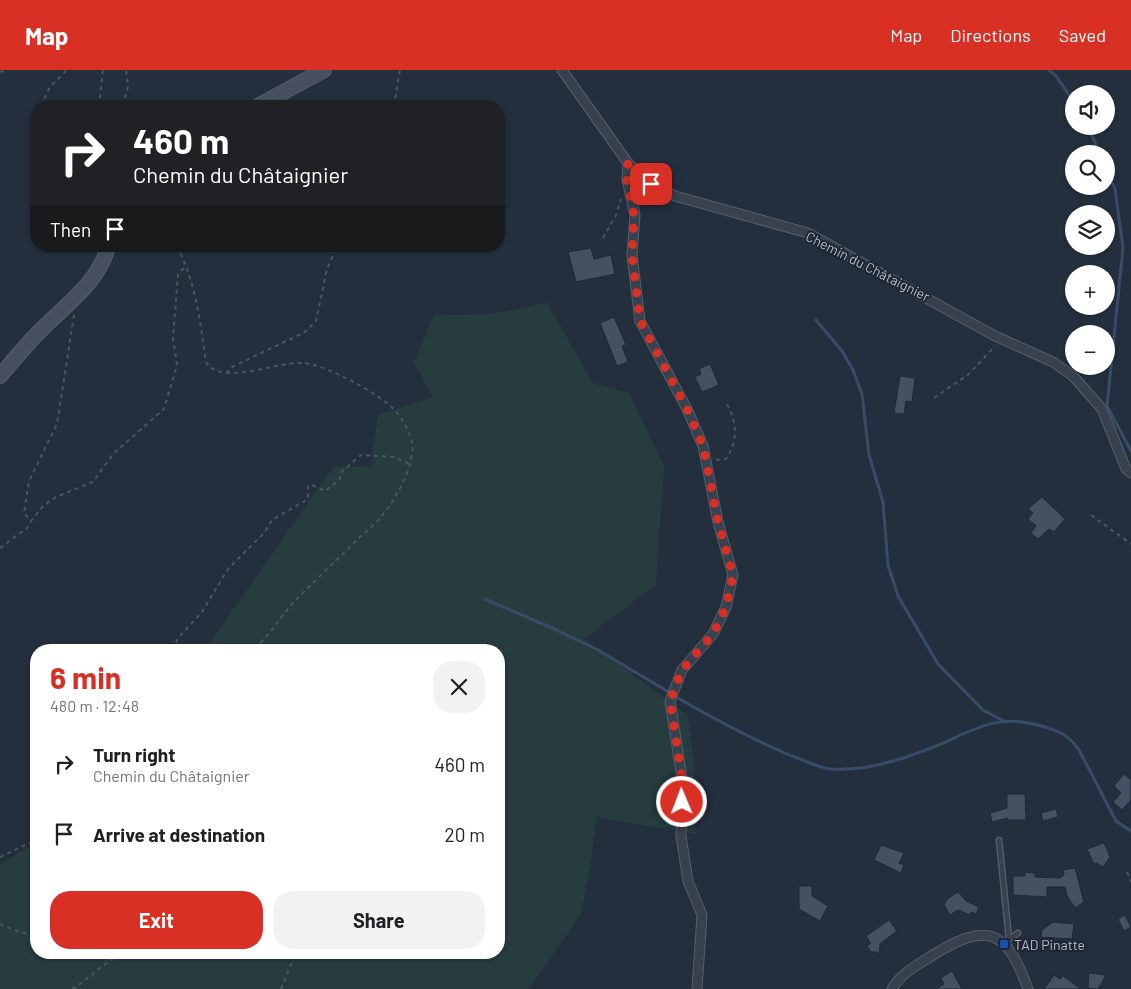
<!DOCTYPE html>
<html lang="en">
<head>
<meta charset="utf-8">
<style>
	:root { --surface:#fff; --page:#f2f2f2; --text:#202124; --muted:#757577; --accent:#d93025 }
	body { margin:0; font-family:Barlow,sans-serif; background:var(--page); color:var(--text); height:100vh; display:flex; flex-direction:column; font-size:19px; white-space:nowrap }
	* { box-sizing:border-box; margin:0 }
	p { font-size:16px; color:var(--muted) }
	.icon { flex:none; width:28px; height:28px; fill:none; stroke:currentColor; stroke-width:2; stroke-linecap:round; stroke-linejoin:round }
	.map { position:relative; flex:1; overflow:hidden }
	.side { position:absolute; left:30px; top:574px; width:475px; height:315px; display:flex; flex-direction:column; background:var(--surface); border-radius:20px; box-shadow:0 1px 4px #0004 }
	.side>* { flex:none }
	.top-card { position:absolute; left:30px; top:30px; width:475px; height:152px; border-radius:20px; box-shadow:0 1px 4px #0004; background:#202124; color:#fff; overflow:hidden }
	.fabs { position:absolute; left:1065px; top:15px; display:grid; gap:10px }
	.fabs a { display:grid; place-items:center; width:50px; height:50px; border-radius:50%; background:var(--surface); box-shadow:0 1px 4px #0004; font-size:25px }
	.pin { position:absolute; display:grid; place-items:center; width:42px; height:42px; color:#fff; margin:-21px; border-radius:10px; box-shadow:0 2px 8px #0006 }
	.me { position:absolute; width:55px; margin:-28px; rotate:359deg; stroke-linejoin:round; filter:drop-shadow(0 0 4px #0008) }
	.turn { display:flex; align-items:center; gap:18px; height:105px; padding:0 20px; font-size:22px }
	.turn .icon { width:65px; height:65px; stroke-width:2.5 }
	.turn b { display:block; font-size:35px; line-height:42px }
	.then { display:flex; align-items:center; height:48px; padding:0 20px; background:#0003; gap:10px; font-size:19px }
	.round { display:grid; place-items:center; flex:none; width:52px; height:52px; border-radius:20px; background:var(--page) }
	.head { display:flex; align-items:center; justify-content:space-between; height:85px; padding:0 20px }
	h1 { font-size:30px; font-weight:700; line-height:38px; color:var(--accent) }
	.action { display:flex; gap:10px; margin-top:auto; padding:10px 20px }
	.action a { flex:1; height:58px; border-radius:20px; background:var(--accent); color:#fff; font-size:20px; font-weight:700; line-height:58px; text-align:center }
	.action a+a { background:var(--page); color:var(--text) }
	ul { padding:0; list-style:none }
	li { display:flex; align-items:center; gap:15px; height:70px; padding:0 20px }
	li div { flex:1 }
	li b { display:block; font-size:19px }
	li em { font-style:normal }
	header { display:flex; align-items:center; gap:30px; box-sizing:border-box; height:70px; padding:0 25px; background:var(--accent); color:#fff }
	header strong { font-size:24px }
	nav { display:flex; gap:28px; margin-inline-start:auto; font-size:18px }
	.map>svg:first-child { display:block }
	.green { fill:#263c3f }
	.lines { fill:none; stroke-linecap:round; stroke-linejoin:round }
	.stream { stroke:#394c67; stroke-width:3 }
	.building { fill:#455162; stroke:#1f2835 }
	.lane-casing { stroke:#565f6c; stroke-width:7 }
	.street-casing { stroke:#565f6c; stroke-width:11 }
	.secondary-casing { stroke:#565f6c; stroke-width:16 }
	.path { stroke:#44595c; stroke-width:2; stroke-dasharray:4 4; stroke-linecap:butt }
	.lane { stroke:#38414e; stroke-width:4.5 }
	.street { stroke:#38414e; stroke-width:9 }
	.secondary { stroke:#465061; stroke-width:14 }
	.route { stroke:#d93025; stroke-width:9; stroke-dasharray:0 16.2 }
	.transit-dot { fill:#1a4fb4; stroke:#1d2633; stroke-width:2 }
	.labels { text-anchor:middle; dominant-baseline:central; stroke-width:4; stroke-linejoin:round; paint-order:stroke }
	.street-label { font-size:14px; fill:#b4bcc9; stroke:#1d2633 }
	.poi-label { font-size:14px; fill:#b4bcc9; stroke:#1d2633; text-anchor:start }
</style>
</head>
<body>
<header>
<strong>Map</strong>
<nav><a>Map</a><a>Directions</a><a>Saved</a></nav>
</header>
<div class="map">
<svg width="1131" height="919" viewBox="0 0 1131 919">
	<rect width="100%" height="100%" fill="#242f3e"/>
	<!-- green -->
	<path class="green" d="M 547,233 L 593,313 L 629,323 L 664,396 L 656,515 L 584,569 L 688,645 L 695,703 L 696,764 L 597,747 L 591,791 L 581,844 L 529,919 L 0,919 L 0,793 L 36,774 L 36,882 L 499,882 L 499,580 L 205,580 L 333,397 L 371,396 L 378,345 L 433,327 L 414,293 L 434,245 L 490,244 Z"/>
	<g class="lines">
		<!-- stream -->
		<path class="stream" d="M 1049,0 L 1056,6 L 1074,32
			M 1088,56 L 1100,84
			M 1106,98 L 1115,119 L 1123,178 L 1107,336 L 1131,381
			M 816,250 L 842,281 L 853,300 L 862,324 L 869,385 L 883,432 L 888,495 L 898,526 L 938,594 L 983,640 L 1004,651
			M 485,529 L 552,558 L 598,580 L 667,621
			M 676,627 C 716,650 758,673 802,690 C 810,693 821,698 830,699 C 861,701 895,692 923,681 C 969,665 990,641 1042,656 C 1059,661 1069,665 1079,680 L 1116,751 L 1131,761"/>
	</g>
	<!-- building -->
	<path class="building" d="M 591,178 L 594,189 L 611,185 L 615,204 L 576,212 L 568,182 Z
		M 614,247 L 626,275 L 622,276 L 628,292 L 617,296 L 600,253 Z
		M 710,294 L 719,315 L 702,322 L 695,307 L 701,304 L 699,299 Z
		M 900,306 L 915,308 L 912,332 L 906,331 L 904,344 L 894,343 Z
		M 1042,427 L 1065,449 L 1054,462 L 1049,459 L 1038,469 L 1031,463 L 1036,456 L 1028,449 L 1033,443 L 1028,439 Z
		M 1124,704 L 1131,710 L 1131,730 L 1122,740 L 1113,732 L 1121,723 L 1114,716 Z
		M 1007,724 L 1025,724 L 1026,750 L 1008,750 L 1008,748 L 992,752 L 990,743 L 1007,738 Z
		M 1056,739 L 1058,747 L 1043,751 L 1041,743 Z
		M 1104,773 L 1110,787 L 1103,797 L 1097,793 L 1094,794 L 1087,779 Z
		M 881,775 L 904,783 L 899,793 L 904,795 L 901,803 L 874,790 Z
		M 1075,798 L 1084,832 L 1075,838 L 1067,826 L 1065,817 L 1047,817 L 1047,827 L 1013,825 L 1013,806 L 1025,806 L 1025,802 L 1035,803 L 1035,807 L 1060,808 L 1064,805 L 1063,800 Z
		M 799,816 L 812,816 L 812,826 L 828,836 L 820,851 L 799,839 Z
		M 958,822 L 966,831 L 979,837 L 976,844 L 971,842 L 970,845 L 958,840 L 950,845 L 944,835 L 947,829 Z
		M 1125,845 L 1131,857 L 1124,861 L 1118,849 Z
		M 889,850 L 897,861 L 880,874 L 879,886 L 877,882 L 871,882 L 867,876 L 871,873 L 866,866 Z
		M 1053,852 L 1074,854 L 1072,869 L 1041,867 L 1042,860 Z
		M 952,901 L 962,919 L 936,919 L 944,914 L 941,908 Z
		M 1089,903 L 1106,905 L 1098,919 L 1088,918 Z
		M 1054,905 L 1060,909 L 1063,906 L 1081,919 L 1044,919 Z"/>
	<g class="lines">
		<defs>
			<path id="lane" d="M 999,770 L 1009,869
				M 1008,870 L 1018,863"/>
			<path id="street" d="M 562,0 L 628,93 L 651,114 L 675,126 L 808,163 L 995,266 L 1053,292 L 1073,306 L 1102,339 L 1126,399 L 1131,403
				M 628,93 L 627,110 L 635,145 L 632,185 L 640,251 L 687,339 L 703,376 L 718,452 L 733,505 L 726,537 L 713,564 L 682,600 L 670,631 L 683,715 L 681,766 L 688,811 L 702,845 L 697,919
				M 892,919 C 900,904 919,894 933,885 C 987,852 1006,858 1028,919"/>
			<path id="secondary" d="M 258,36 L 324,0
				M 0,306 C 13,291 25,276 39,262 C 63,237 100,212 108,176"/>
		</defs>
		<!-- lane casing -->
		<use href="#lane" class="lane-casing"/>
		<!-- street casing -->
		<use href="#street" class="street-casing"/>
		<!-- secondary casing -->
		<use href="#secondary" class="secondary-casing"/>
		<!-- path -->
		<path class="path" d="M 0,2 L 8,0
			M 41,36 L 50,17 L 67,0
			M 99,36 L 103,0
			M 123,36 L 128,16 L 126,0
			M 394,36 L 400,0
			M 36,44 L 33,54 L 36,59
			M 603,168 L 616,145 L 621,129
			M 177,176 C 196,213 200,251 206,292 C 220,317 278,291 303,293 C 325,294 385,326 398,344 C 403,350 408,360 411,368 C 418,390 398,425 384,443 C 378,452 368,460 360,467 C 338,489 316,509 295,531 C 280,547 269,566 253,580
			M 74,245 L 57,354 L 29,411 L 24,443 L 31,451 L 44,435 L 56,427 L 93,412 L 113,384 L 164,339 L 177,295 L 173,269 L 178,204 L 186,196
			M 226,303 L 232,297 L 305,262 L 316,251 L 327,199 L 337,176
			M 934,328 L 969,304 L 995,276
			M 716,390 L 726,389 C 739,370 737,350 725,331
			M 1091,445 L 1131,474
			M 0,478 L 27,458 L 31,451
			M 173,580 L 178,568 L 202,542 L 228,499 L 264,463 L 272,450 L 308,429 L 308,416 L 312,415 L 325,421 L 340,409 L 340,403 L 361,385 L 394,387 L 412,395
			M 0,787 L 36,770
			M 1127,802 L 1131,812
			M 0,854 L 19,862 L 36,865
			M 72,919 C 91,908 105,890 126,882
			M 281,919 L 296,882"/>
		<!-- lane -->
		<use href="#lane" class="lane"/>
		<!-- street -->
		<use href="#street" class="street"/>
		<!-- secondary -->
		<use href="#secondary" class="secondary"/>
	</g>
	<g class="lines">
		<!-- route -->
		<path class="route" d="M 651,114 L 628,93 L 627,110 L 634,145 L 632,185 L 640,251 L 687,339 L 703,376 L 718,452 L 733,505 L 726,537 L 713,564 L 682,600 L 670,631 L 683,715 L 682,732"/>
	</g>
	<!-- markers -->
	<rect class="transit-dot" x="999" y="869" width="10" height="10" rx="2.5"/>
	<g class="labels">
		<!-- street labels -->
		<g class="street-label">
			<text transform="translate(868 196) rotate(27)">Chemin du Châtaignier</text>
		</g>
		<!-- poi labels -->
		<g class="poi-label">
			<text x="1014" y="874">TAD Pinatte</text>
		</g>
	</g>
</svg>
<div class="fabs">
<a><svg class="icon" aria-label="sound" viewBox="0 0 24 24"><path d="M4 9h4l5-4v14l-5-4H4zM17 9q2 3 0 6"/></svg></a>
<a><svg class="icon" aria-label="search" viewBox="0 0 24 24"><circle cx="10" cy="10" r="6"/><path d="M15 15l6 6"/></svg></a>
<a><svg class="icon" aria-label="layers" viewBox="0 0 24 24"><path d="M12 4l9 5-9 5-9-5zM3 14l9 5 9-5"/></svg></a>
<a>+</a>
<a>−</a>
</div>
<div class="pin" style="left:651px;top:114px;background:#d93025"><svg class="icon" aria-label="arrive" viewBox="0 0 24 24"><path d="M6 21V4h12l-3 4 3 4H6"/></svg></div>
<svg class="me" style="left:682px;top:732px" viewBox="-20 -20 40 40"><circle r="17" fill="#d93025" stroke="#fff" stroke-width="3"/><path d="M0-11L8 9 0 5-8 9z" fill="#fff"/></svg>
<div class="top-card">
<div class="turn"><svg class="icon" aria-label="right" viewBox="0 0 24 24"><path d="M7 20v-9h11M14 6l5 5-5 5"/></svg><div><b>460 m</b>Chemin du Châtaignier</div></div>
<div class="then">Then<svg class="icon" aria-label="arrive" viewBox="0 0 24 24"><path d="M6 21V4h12l-3 4 3 4H6"/></svg></div>
</div>
<section class="side">
<div class="head"><div><h1>6 min</h1><p>480 m · 12:48</p></div><a class="round"><svg class="icon" aria-label="close" viewBox="0 0 24 24"><path d="M6 6l12 12M18 6L6 18"/></svg></a></div>
<ul>
<li><svg class="icon" aria-label="right" viewBox="0 0 24 24"><path d="M7 20v-9h11M14 6l5 5-5 5"/></svg><div><b>Turn right</b><p>Chemin du Châtaignier</p></div><em>460 m</em></li>
<li><svg class="icon" aria-label="arrive" viewBox="0 0 24 24"><path d="M6 21V4h12l-3 4 3 4H6"/></svg><div><b>Arrive at destination</b></div><em>20 m</em></li>
</ul>
<div class="action"><a>Exit</a><a>Share</a></div>
</section>
</div>
</body>
</html>
